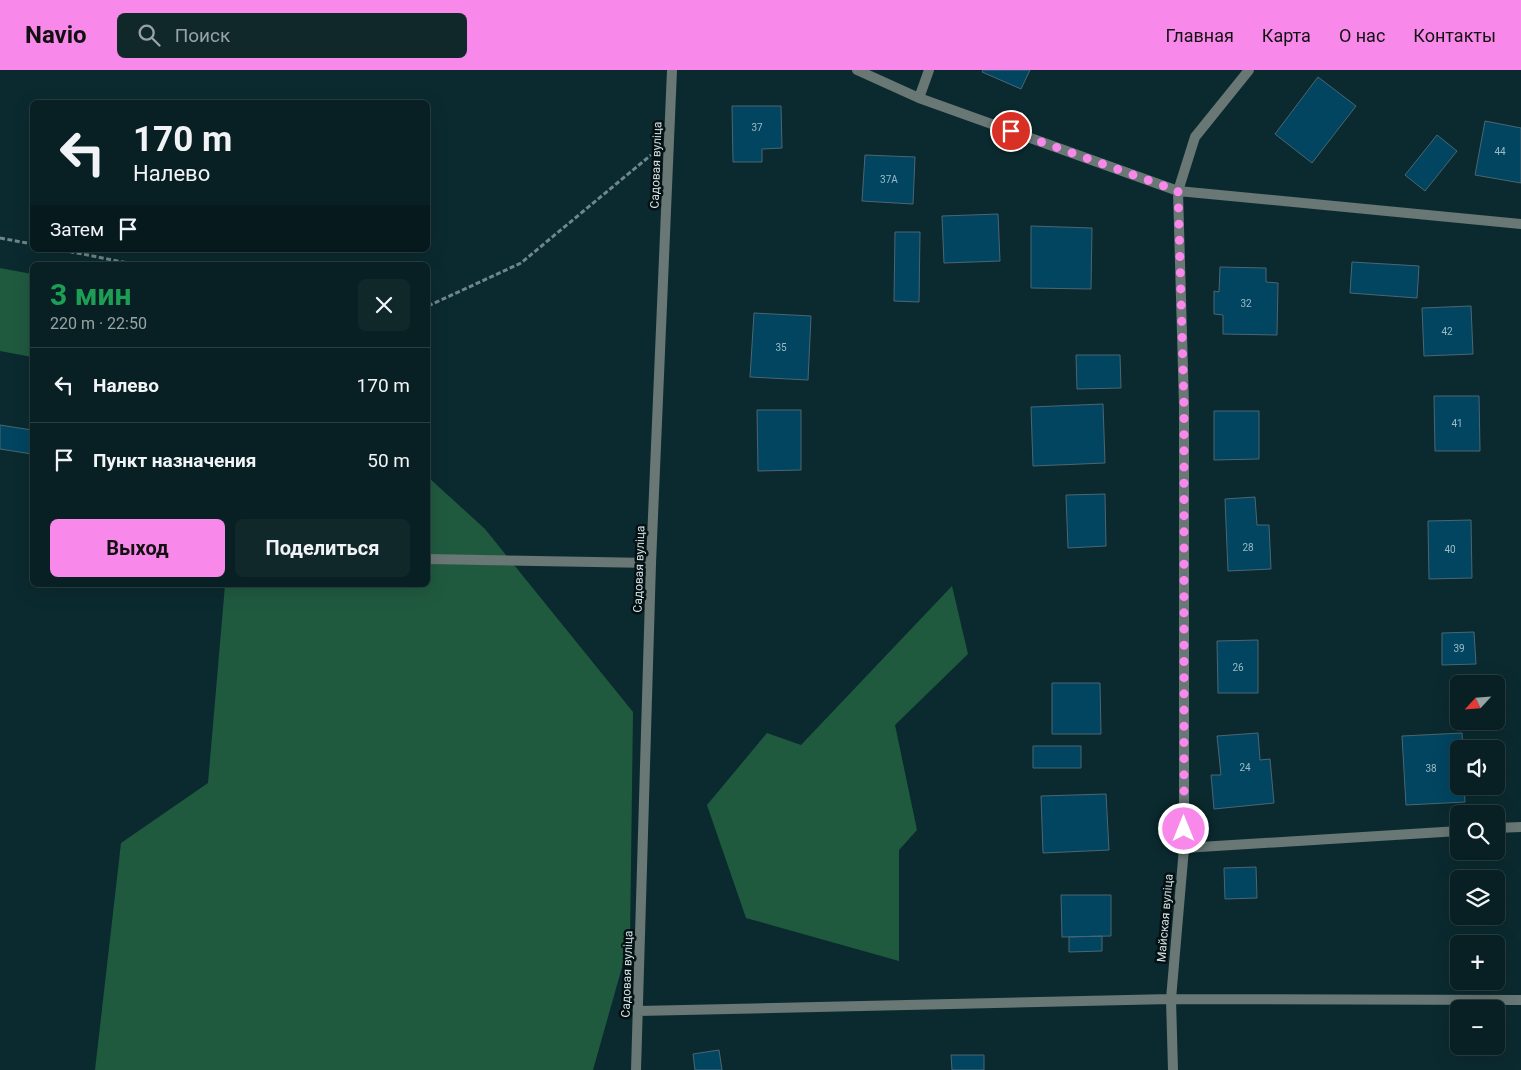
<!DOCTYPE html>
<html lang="ru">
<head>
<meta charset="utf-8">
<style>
	:root { --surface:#082023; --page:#11282b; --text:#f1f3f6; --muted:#98a3a6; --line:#293e41; --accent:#f888ea }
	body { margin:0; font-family:Roboto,sans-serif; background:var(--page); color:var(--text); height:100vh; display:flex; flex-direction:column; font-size:19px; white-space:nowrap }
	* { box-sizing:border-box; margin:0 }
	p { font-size:16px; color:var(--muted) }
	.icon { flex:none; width:28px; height:28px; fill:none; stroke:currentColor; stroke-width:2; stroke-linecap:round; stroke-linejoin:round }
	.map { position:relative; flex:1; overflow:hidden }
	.drawer { position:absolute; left:30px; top:192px; width:400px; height:325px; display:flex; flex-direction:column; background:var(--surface); border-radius:8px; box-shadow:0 5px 20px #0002,0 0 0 1px var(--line) }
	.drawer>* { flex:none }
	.guide { position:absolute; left:30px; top:30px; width:400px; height:152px; border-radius:8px; box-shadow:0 5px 20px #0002,0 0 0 1px var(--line); background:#082023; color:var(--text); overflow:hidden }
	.needle { width:32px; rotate:244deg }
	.buttons { position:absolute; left:1450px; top:605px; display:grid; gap:10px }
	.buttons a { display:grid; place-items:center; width:55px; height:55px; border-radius:8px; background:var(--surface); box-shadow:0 5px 20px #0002,0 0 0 1px var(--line); font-size:25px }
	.pin { position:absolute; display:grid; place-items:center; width:42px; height:42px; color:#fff; margin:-21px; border:2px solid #fff; border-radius:50%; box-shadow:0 1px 5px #0007 }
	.me { position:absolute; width:55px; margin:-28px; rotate:0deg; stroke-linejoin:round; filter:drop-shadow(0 0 4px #0008) }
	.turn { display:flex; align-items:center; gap:18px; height:105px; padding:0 20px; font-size:22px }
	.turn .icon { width:65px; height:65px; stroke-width:2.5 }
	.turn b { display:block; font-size:35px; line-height:42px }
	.then { display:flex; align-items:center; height:48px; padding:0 20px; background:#0003; gap:10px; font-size:19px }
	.round { display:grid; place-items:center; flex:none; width:52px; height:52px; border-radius:8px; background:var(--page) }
	.summary { display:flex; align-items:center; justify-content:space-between; height:85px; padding:0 20px }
	h1 { font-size:30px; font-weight:700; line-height:38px; color:#1e9e55 }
	.cta { display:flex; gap:10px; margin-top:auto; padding:10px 20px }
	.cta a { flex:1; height:58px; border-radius:8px; background:var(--accent); color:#111; font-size:20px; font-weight:700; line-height:58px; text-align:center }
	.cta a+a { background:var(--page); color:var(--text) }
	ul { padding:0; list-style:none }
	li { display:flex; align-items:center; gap:15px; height:75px; padding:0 20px; border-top:1px solid var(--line) }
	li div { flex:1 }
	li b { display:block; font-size:19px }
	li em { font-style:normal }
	header { display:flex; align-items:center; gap:30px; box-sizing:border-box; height:70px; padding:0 25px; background:var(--accent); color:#111 }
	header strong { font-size:24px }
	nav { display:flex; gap:28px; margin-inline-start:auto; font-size:18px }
	.search { width:350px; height:45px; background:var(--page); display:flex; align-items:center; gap:12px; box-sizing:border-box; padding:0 18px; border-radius:8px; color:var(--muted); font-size:19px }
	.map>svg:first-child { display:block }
	.forest { fill:#1f5a3f }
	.building { fill:#014561; stroke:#4d6573 }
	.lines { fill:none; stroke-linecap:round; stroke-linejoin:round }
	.path { stroke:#6f878b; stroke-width:3; stroke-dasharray:5 2.5; stroke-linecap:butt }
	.service { stroke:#697775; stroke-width:10 }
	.minor { stroke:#697775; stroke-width:10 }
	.route { stroke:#f888ea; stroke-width:9; stroke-dasharray:0 16.2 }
	.labels { text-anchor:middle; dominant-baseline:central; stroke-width:5; stroke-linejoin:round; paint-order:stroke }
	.number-label { font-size:10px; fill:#9ebbc4 }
	.street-label { font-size:12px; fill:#d2e2e5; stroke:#051013 }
</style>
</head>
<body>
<header>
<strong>Navio</strong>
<div class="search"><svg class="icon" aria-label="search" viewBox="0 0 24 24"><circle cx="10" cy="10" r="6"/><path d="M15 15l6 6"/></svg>Поиск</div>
<nav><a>Главная</a><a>Карта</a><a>О нас</a><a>Контакты</a></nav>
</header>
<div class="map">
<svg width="1521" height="1000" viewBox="0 0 1521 1000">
	<rect width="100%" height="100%" fill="#0b2a2f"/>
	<!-- forest -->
	<path class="forest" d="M 0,198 L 32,204 L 32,287 L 0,281 Z
		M 428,407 L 485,459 L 633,642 L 630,869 L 593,1000 L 95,1000 L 121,773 L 208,713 L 225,515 L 428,515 Z
		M 952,516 L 968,584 L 895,655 L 917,760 L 899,780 L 899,891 L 746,848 L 707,735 L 767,663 L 801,675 Z"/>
	<!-- building -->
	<path class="building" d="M 983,0 L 1030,0 L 1021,19 L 982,2 Z
		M 1318,7 L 1356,36 L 1312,93 L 1275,64 Z
		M 732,36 L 781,36 L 782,78 L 762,79 L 762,92 L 733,92 Z
		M 1485,51 L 1521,58 L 1521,113 L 1475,105 Z
		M 1437,65 L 1457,81 L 1425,121 L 1405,105 Z
		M 865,85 L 915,87 L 913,134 L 862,131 Z
		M 998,144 L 1000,191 L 944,193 L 942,146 Z
		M 1031,156 L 1092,158 L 1091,219 L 1031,218 Z
		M 895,162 L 920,162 L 919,232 L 894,231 Z
		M 1352,192 L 1419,196 L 1417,228 L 1350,223 Z
		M 1220,197 L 1266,198 L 1266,212 L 1278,213 L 1277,265 L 1223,264 L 1223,245 L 1214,244 L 1214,221 L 1219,222 Z
		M 1471,236 L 1473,284 L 1424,286 L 1422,238 Z
		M 754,243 L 811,246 L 808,310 L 750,307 Z
		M 1076,285 L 1120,285 L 1121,318 L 1077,319 Z
		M 1434,326 L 1479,326 L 1480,381 L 1435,381 Z
		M 1103,334 L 1105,393 L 1033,396 L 1031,337 Z
		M 757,340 L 801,340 L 801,400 L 758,401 Z
		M 1214,341 L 1259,341 L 1259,389 L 1214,390 Z
		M 0,355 L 32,360 L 32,384 L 0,379 Z
		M 1105,424 L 1106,476 L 1068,478 L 1066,425 Z
		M 1255,427 L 1257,455 L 1269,455 L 1271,499 L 1228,501 L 1225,429 Z
		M 1471,450 L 1472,508 L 1429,509 L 1428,451 Z
		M 1474,562 L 1476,594 L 1442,595 L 1442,563 Z
		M 1258,570 L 1258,623 L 1218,623 L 1217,571 Z
		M 1052,613 L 1100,613 L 1101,664 L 1052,664 Z
		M 1258,663 L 1260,690 L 1270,689 L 1274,733 L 1214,739 L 1211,705 L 1221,705 L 1217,666 Z
		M 1462,663 L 1463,679 L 1459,679 L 1459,716 L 1464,716 L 1465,732 L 1406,735 L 1402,666 Z
		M 1033,676 L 1081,676 L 1081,698 L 1033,698 Z
		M 1106,724 L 1109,780 L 1043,783 L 1041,726 Z
		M 1256,797 L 1257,828 L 1225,829 L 1224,798 Z
		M 1061,825 L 1111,825 L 1111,866 L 1062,867 Z
		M 1102,866 L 1102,881 L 1069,882 L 1069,867 Z
		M 719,980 L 722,1000 L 695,1000 L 693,984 Z
		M 951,985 L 984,985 L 984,1000 L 952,1000 Z"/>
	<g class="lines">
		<!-- path -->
		<path class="path" d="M 0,168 L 32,174
			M 62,180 L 138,195
			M 428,236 L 521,193 L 651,85"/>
		<!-- service -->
		<path class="service" d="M 428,489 L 651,493"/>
		<!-- minor -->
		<path class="minor" d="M 857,0 L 919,28 L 1178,121 L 1521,154
			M 919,28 L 929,0
			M 1496,758 L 1521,757
			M 1184,778 L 1459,761
			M 638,941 L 1171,929 L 1521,930
			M 636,1000 L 651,493 L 672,0
			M 1173,1000 L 1171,929 L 1184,778 L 1184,335 L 1178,121 L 1195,67 L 1249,0"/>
	</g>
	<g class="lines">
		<!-- route -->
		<path class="route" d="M 1011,61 L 1178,121 L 1184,335 L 1184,759"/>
	</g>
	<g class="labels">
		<!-- number labels -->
		<g class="number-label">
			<text x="757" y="57">37</text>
			<text x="1500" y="81">44</text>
			<text x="889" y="109">37А</text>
			<text x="1246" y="233">32</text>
			<text x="1447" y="261">42</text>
			<text x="781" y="277">35</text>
			<text x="1457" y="353">41</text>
			<text x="1248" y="477">28</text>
			<text x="1450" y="479">40</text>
			<text x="1459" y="578">39</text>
			<text x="1238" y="597">26</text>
			<text x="1245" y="697">24</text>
			<text x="1431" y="698">38</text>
		</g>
		<!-- street labels -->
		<g class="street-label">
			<text transform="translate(656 95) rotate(-88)">Садовая вуліца</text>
			<text transform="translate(639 499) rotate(-88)">Садовая вуліца</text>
			<text transform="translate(1165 848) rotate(-85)">Майская вуліца</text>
			<text transform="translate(627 904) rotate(-88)">Садовая вуліца</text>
		</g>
	</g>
</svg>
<div class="buttons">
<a><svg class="needle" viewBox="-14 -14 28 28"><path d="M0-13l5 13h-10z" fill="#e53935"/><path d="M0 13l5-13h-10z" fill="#98a3a6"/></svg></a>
<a><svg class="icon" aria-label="sound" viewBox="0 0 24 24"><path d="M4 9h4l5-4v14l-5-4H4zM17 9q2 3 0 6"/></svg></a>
<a><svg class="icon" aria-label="search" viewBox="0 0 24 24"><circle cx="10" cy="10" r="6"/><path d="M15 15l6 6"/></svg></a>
<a><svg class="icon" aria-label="layers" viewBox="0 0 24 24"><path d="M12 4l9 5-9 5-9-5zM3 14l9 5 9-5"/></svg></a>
<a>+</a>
<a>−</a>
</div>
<div class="pin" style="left:1011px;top:61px;background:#d93025"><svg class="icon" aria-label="arrive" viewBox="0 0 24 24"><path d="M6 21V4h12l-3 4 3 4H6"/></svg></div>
<svg class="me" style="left:1184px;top:759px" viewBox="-20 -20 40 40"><circle r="17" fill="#f888ea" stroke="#fff" stroke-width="3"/><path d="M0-11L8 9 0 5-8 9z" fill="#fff"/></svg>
<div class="guide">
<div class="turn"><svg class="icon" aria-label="left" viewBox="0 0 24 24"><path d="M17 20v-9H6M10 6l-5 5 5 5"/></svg><div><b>170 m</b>Налево</div></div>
<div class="then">Затем<svg class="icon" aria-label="arrive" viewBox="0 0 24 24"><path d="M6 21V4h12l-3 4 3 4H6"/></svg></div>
</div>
<section class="drawer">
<div class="summary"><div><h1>3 мин</h1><p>220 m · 22:50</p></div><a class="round"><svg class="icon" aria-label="close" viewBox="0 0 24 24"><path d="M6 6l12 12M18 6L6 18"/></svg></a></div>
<ul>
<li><svg class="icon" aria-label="left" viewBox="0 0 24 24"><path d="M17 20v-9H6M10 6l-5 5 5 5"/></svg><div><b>Налево</b></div><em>170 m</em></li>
<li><svg class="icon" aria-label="arrive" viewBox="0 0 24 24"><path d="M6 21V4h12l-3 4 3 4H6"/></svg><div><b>Пункт назначения</b></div><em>50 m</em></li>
</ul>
<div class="cta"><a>Выход</a><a>Поделиться</a></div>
</section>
</div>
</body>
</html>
